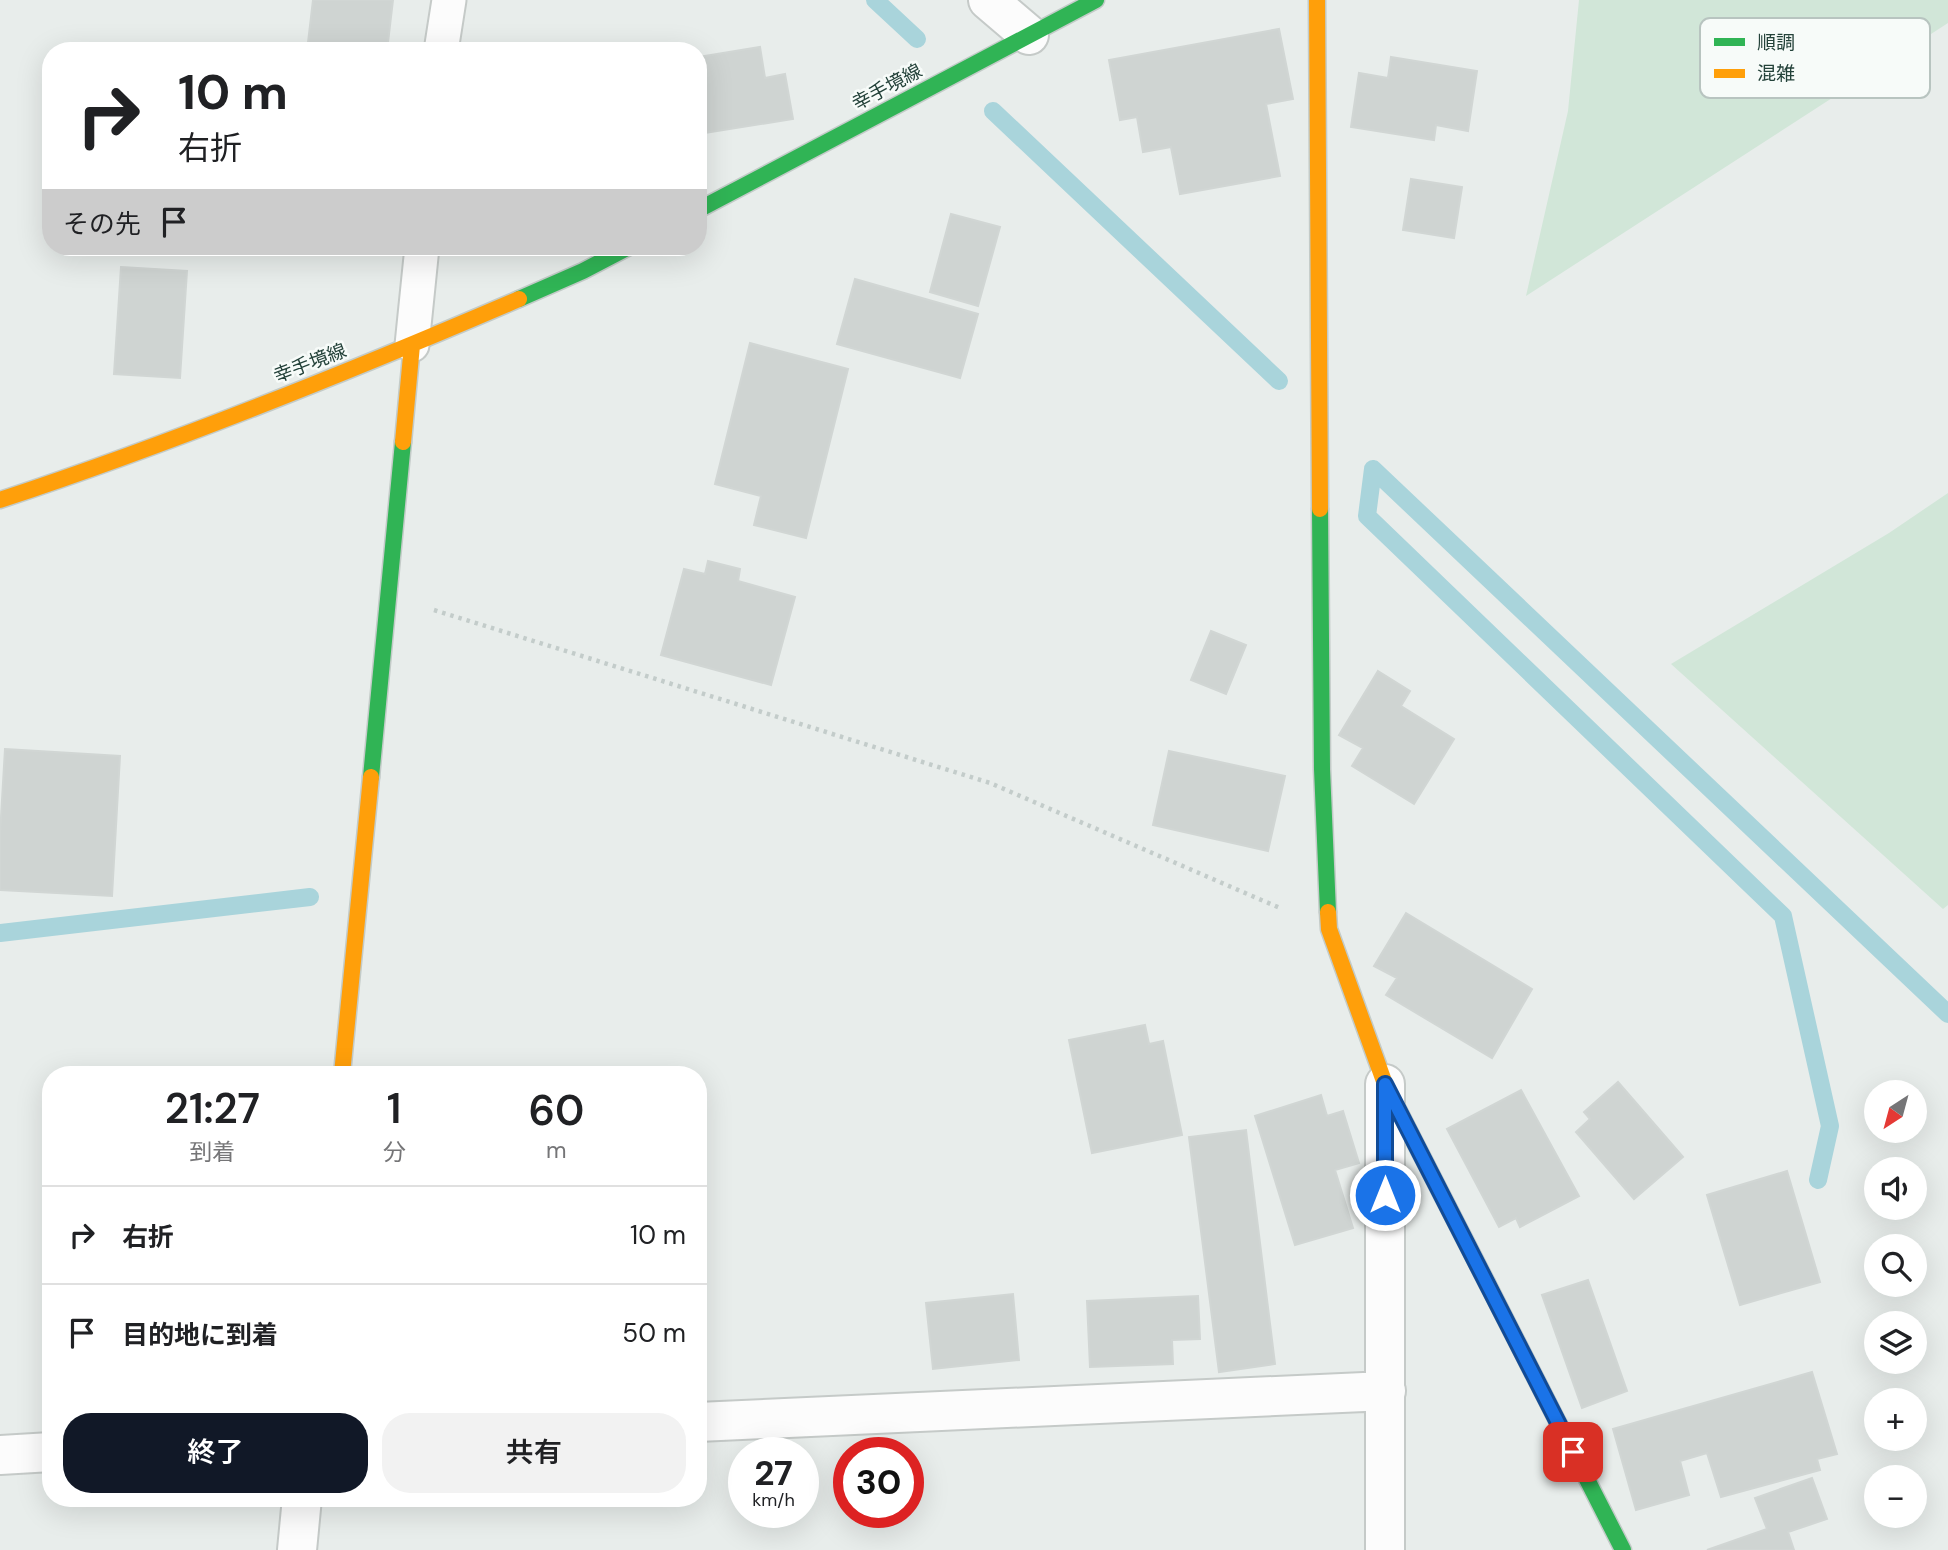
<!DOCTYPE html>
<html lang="ja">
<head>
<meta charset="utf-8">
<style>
	:root { --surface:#fff; --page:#f2f2f2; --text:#202124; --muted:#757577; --line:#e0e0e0; --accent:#111827 }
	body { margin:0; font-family:"DM Sans","Noto Sans JP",sans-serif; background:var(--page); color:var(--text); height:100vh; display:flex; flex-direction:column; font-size:26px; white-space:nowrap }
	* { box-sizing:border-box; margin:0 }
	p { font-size:23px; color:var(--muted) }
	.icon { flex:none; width:38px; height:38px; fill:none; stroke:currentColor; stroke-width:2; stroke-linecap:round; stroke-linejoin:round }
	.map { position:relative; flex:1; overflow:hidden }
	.side { position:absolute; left:42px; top:1066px; width:665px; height:441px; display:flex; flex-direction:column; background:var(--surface); border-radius:28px; box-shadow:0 7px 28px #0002 }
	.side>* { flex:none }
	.guide { position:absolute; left:42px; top:42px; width:665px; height:214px; border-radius:28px; box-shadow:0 7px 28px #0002; background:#fff; color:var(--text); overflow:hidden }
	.needle { width:46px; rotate:216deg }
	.controls { position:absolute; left:1864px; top:1080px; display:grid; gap:14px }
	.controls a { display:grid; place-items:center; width:63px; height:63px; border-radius:50%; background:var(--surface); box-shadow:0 7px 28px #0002; font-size:35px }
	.speed { position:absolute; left:728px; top:1437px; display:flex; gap:14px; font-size:35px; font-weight:700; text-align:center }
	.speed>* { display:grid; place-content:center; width:91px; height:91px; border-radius:50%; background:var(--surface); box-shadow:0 7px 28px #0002; line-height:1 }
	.speed small { font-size:18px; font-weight:400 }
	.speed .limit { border:10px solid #d22; background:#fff; color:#111 }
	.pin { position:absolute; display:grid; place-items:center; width:60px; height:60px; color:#fff; margin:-30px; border-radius:14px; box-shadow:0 4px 10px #0006 }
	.me { position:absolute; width:77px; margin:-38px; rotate:0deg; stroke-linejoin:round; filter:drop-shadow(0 0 5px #0008) }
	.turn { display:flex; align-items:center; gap:24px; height:147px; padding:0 21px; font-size:32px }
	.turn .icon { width:91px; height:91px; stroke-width:2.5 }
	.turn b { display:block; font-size:49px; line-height:60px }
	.then { display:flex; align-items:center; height:66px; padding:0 21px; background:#0003; gap:14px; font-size:26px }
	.eta { display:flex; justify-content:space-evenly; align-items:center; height:119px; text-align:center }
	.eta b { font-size:42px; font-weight:600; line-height:49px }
	.primary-button { display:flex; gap:14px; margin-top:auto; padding:14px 21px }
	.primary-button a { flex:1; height:80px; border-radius:28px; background:var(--accent); color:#fff; font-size:28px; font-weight:600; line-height:80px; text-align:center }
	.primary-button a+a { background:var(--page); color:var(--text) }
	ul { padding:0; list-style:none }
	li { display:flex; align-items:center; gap:21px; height:98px; padding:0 21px; border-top:2px solid var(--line) }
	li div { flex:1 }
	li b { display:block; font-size:26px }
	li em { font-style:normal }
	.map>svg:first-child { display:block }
	.green { fill:#d1e6d8 }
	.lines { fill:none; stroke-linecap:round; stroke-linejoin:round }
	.stream { stroke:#a9d4db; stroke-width:18 }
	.building { fill:#cfd4d2; stroke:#d1d6d4; stroke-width:2 }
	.lane-casing { stroke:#c5cac8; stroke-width:37 }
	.street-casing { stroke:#c5cac8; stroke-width:42 }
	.fast-casing { stroke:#c3cbc8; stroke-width:19 }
	.slow-casing { stroke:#c3cbc8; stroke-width:19 }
	.path { stroke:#c3ccca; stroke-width:4.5; stroke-dasharray:3.5 5; stroke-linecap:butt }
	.lane { stroke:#fcfcfc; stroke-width:33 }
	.street { stroke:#fcfcfc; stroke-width:38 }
	.fast { stroke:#30b455; stroke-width:16 }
	.slow { stroke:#ff9f0a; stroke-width:16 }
	.route-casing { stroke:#114b97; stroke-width:18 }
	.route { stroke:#1a73e8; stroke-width:12 }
	.labels { text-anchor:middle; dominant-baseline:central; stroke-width:5; stroke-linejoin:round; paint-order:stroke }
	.street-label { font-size:19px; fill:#24423a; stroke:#f7fbf9 }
	.key { fill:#f7fbf9; stroke:#b8c4c0; stroke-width:2 }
	.key-label { font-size:19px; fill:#24423a }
</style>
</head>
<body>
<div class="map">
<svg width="1948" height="1550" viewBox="0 0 1948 1550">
	<rect width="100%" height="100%" fill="#e8edeb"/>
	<!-- green -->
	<path class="green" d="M 1579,0 L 1948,0 L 1948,23 L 1526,296 L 1568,111 Z
		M 1948,493 L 1948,905 L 1943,909 L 1671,664 L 1889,533 Z"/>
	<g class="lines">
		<!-- stream -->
		<path class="stream" d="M 875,0 L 917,39
			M 993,111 L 1279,381
			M 1373,469 L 1367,516 L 1783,916 L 1830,1126 L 1818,1180
			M 1373,469 L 1948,1014
			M 0,933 L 310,897"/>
	</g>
	<!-- building -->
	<path class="building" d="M 313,0 L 393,0 L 387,51 L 307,51 Z
		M 1279,29 L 1293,99 L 1266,104 L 1280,176 L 1180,194 L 1171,147 L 1143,152 L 1137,117 L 1120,120 L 1109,60 Z
		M 760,47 L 765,78 L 785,74 L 793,119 L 698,134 L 698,57 Z
		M 1391,57 L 1477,71 L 1468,131 L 1436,125 L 1434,140 L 1351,127 L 1359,73 L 1388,78 Z
		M 1411,179 L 1462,187 L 1454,238 L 1403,230 Z
		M 951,214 L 1000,227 L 978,306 L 930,292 Z
		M 121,267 L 187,271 L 180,378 L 114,374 Z
		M 855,279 L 978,314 L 960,378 L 837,344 Z
		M 750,343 L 848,369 L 806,538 L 754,525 L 761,496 L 715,484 Z
		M 708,561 L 740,569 L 738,581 L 795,597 L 771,685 L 661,655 L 684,569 L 705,574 Z
		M 1211,631 L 1246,645 L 1226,694 L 1191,680 Z
		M 1378,671 L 1410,691 L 1401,706 L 1454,739 L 1414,804 L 1352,766 L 1363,748 L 1339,735 Z
		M 5,749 L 120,756 L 112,896 L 0,890 L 0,834 Z
		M 1169,751 L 1285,776 L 1268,851 L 1153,825 Z
		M 1406,913 L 1532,989 L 1492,1058 L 1386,995 L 1397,978 L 1374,966 Z
		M 1145,1025 L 1149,1044 L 1163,1041 L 1182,1135 L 1092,1153 L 1069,1040 Z
		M 1618,1082 L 1683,1157 L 1634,1199 L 1576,1132 L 1590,1119 L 1584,1112 Z
		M 1521,1090 L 1579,1196 L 1520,1227 L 1516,1218 L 1499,1227 L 1447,1129 Z
		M 1321,1095 L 1327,1116 L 1343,1111 L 1359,1163 L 1335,1170 L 1353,1228 L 1295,1245 L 1255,1116 Z
		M 1246,1130 L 1275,1364 L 1219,1372 L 1189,1137 Z
		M 1787,1171 L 1820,1282 L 1740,1305 L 1707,1195 Z
		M 1588,1280 L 1627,1391 L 1582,1408 L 1542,1295 Z
		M 1013,1294 L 1019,1360 L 933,1369 L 926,1303 Z
		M 1198,1296 L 1200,1339 L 1172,1340 L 1173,1364 L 1090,1367 L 1087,1301 Z
		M 1812,1372 L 1837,1454 L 1817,1459 L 1820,1470 L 1721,1497 L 1707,1453 L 1680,1461 L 1689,1495 L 1636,1510 L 1613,1429 Z
		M 1812,1478 L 1827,1519 L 1788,1532 L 1794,1550 L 1707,1550 L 1767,1529 L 1755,1498 Z"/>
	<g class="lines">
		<defs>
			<path id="lane" d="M 441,51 L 449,0
				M 412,345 L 422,247"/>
			<path id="street" d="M 988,0 L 1029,35
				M 698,1422 L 1386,1391
				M 0,1455 L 51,1452
				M 297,1550 L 302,1498
				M 1385,1550 L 1385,1084"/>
			<path id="fast" d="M 698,210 L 1096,0
				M 519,299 L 583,271 L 629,247
				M 1320,509 L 1322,769 L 1328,912
				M 371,777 L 403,442
				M 1487,1283 L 1623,1550"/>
			<path id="slow" d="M 1317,0 L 1320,509
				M 403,442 L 412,345
				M 0,500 C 176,442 349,372 519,299
				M 1328,912 L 1329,929 L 1385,1084 L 1487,1283
				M 342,1074 L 371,777"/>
		</defs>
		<!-- lane casing -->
		<use href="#lane" class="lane-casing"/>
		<!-- street casing -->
		<use href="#street" class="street-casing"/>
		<!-- fast casing -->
		<use href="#fast" class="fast-casing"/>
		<!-- slow casing -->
		<use href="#slow" class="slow-casing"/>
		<!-- path -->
		<path class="path" d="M 434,610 L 990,783 L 1280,908"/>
		<!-- lane -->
		<use href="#lane" class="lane"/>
		<!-- street -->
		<use href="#street" class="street"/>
		<!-- fast -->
		<use href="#fast" class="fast"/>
		<!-- slow -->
		<use href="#slow" class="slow"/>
	</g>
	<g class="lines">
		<defs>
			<path id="route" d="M 1385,1195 L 1385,1084 L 1573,1452"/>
		</defs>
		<!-- route casing -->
		<use href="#route" class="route-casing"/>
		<!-- route -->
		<use href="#route" class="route"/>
	</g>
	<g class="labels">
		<!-- street labels -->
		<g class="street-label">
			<text transform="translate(887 87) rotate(-28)">幸手境線</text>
			<text transform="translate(310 363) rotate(-21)">幸手境線</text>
		</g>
	</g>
	<!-- legend -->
	<rect x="1700" y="18" width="230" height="80" rx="10" class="key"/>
	<rect x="1714" y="38" width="31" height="8" fill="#30b455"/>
	<rect x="1714" y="69" width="31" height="9" fill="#ff9f0a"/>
	<g class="key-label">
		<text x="1757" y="49">順調</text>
		<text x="1757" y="80">混雑</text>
	</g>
</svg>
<div class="controls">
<a><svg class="needle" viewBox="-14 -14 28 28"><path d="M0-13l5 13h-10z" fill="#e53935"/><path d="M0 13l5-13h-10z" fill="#757577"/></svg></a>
<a><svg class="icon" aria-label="sound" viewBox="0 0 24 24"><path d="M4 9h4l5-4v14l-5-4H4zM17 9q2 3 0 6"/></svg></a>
<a><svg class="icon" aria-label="search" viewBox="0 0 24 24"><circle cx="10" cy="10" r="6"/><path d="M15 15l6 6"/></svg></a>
<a><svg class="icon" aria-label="layers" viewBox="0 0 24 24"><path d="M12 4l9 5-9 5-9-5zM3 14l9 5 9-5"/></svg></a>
<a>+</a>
<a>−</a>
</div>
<div class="speed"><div>27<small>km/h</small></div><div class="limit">30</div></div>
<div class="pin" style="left:1573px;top:1452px;background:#d93025"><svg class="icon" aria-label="arrive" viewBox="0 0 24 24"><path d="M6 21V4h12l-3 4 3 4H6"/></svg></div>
<svg class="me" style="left:1385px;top:1195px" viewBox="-20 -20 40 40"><circle r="17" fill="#1a73e8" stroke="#fff" stroke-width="3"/><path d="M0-11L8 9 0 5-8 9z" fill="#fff"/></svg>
<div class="guide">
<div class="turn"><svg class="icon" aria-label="right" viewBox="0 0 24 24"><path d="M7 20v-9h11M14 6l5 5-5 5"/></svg><div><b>10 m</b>右折</div></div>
<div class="then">その先<svg class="icon" aria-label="arrive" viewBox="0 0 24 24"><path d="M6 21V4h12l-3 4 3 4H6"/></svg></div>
</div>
<section class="side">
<div class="eta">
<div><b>21:27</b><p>到着</p></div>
<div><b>1</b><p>分</p></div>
<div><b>60</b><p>m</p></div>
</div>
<ul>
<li><svg class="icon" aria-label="right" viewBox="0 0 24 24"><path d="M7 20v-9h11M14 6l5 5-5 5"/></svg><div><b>右折</b></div><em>10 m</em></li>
<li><svg class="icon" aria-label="arrive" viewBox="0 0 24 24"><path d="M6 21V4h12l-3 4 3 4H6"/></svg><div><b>目的地に到着</b></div><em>50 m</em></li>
</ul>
<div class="primary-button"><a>終了</a><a>共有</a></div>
</section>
</div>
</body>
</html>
